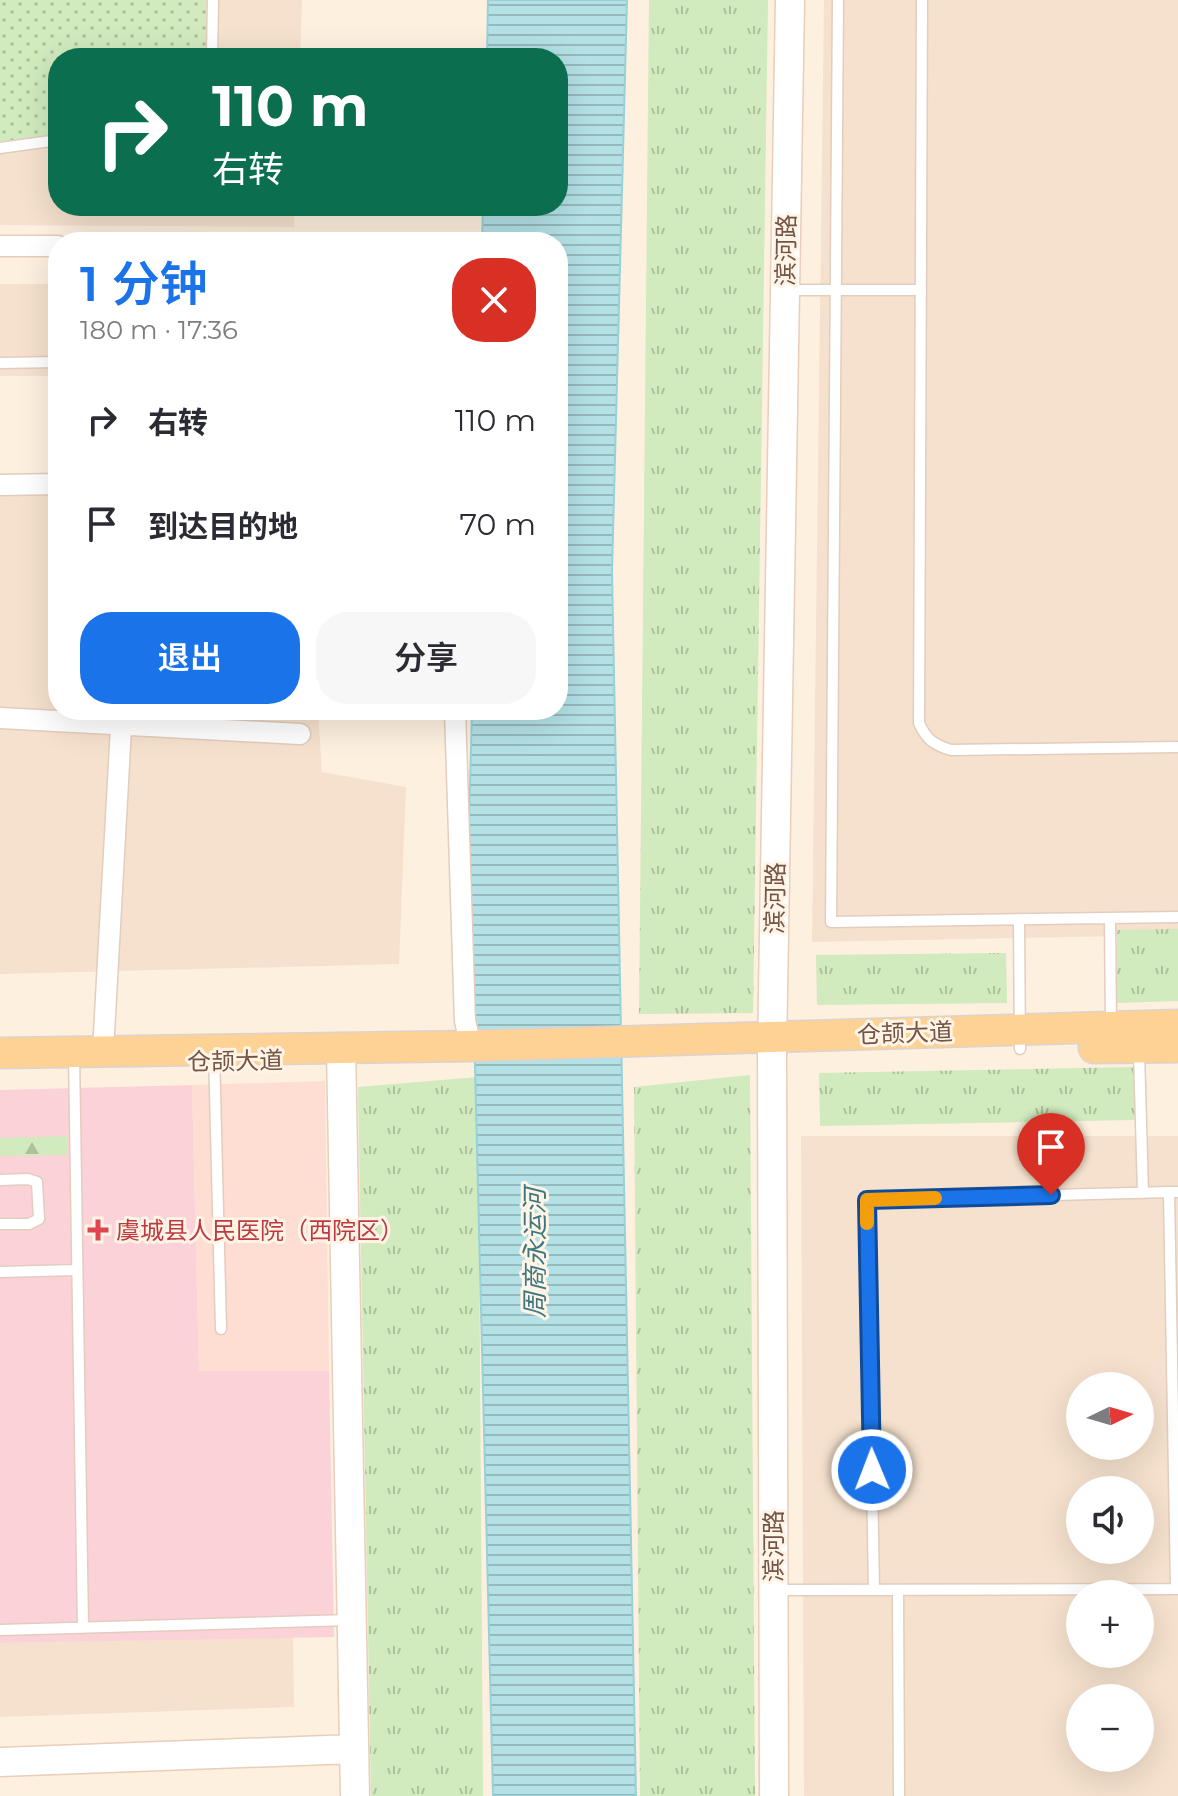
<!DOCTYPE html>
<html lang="zh">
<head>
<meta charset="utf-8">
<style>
	:root { --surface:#fff; --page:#f7f7f7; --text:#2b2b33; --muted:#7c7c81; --accent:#1a73e8 }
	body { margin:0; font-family:Montserrat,"Noto Sans SC",sans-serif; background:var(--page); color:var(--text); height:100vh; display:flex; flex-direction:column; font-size:30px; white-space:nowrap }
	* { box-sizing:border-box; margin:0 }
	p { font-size:26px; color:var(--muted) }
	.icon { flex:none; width:44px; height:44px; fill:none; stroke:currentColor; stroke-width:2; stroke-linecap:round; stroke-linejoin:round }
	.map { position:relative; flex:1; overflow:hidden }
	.drawer { position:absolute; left:48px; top:232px; width:520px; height:488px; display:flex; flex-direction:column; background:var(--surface); border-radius:32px; box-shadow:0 8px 32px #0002 }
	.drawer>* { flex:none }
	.top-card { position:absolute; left:48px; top:48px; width:520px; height:168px; border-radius:32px; box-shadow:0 8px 32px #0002; background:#0b6e4f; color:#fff; overflow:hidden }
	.needle { width:52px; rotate:85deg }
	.tools { position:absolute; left:1066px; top:1372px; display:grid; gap:16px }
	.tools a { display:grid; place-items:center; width:88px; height:88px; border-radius:50%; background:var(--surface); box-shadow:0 8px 32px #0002; font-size:40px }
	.pin { position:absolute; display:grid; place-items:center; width:68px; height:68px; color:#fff; margin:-82px -34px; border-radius:50% 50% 50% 0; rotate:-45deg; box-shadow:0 0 8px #0007 }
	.pin .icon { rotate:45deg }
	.me { position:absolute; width:88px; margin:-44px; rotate:359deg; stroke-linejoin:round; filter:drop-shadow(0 0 6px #0008) }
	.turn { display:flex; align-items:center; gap:28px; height:168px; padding:0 32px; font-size:36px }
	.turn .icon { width:104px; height:104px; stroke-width:2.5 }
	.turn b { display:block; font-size:56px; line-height:68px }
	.round { display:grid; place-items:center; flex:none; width:84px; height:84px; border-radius:32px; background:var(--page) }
	.overview { display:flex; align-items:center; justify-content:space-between; height:136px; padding:0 32px }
	h1 { font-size:48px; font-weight:600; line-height:60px; color:var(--accent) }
	.primary-button { display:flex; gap:16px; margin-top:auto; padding:16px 32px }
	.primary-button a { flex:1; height:92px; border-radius:32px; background:var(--accent); color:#fff; font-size:32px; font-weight:600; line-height:92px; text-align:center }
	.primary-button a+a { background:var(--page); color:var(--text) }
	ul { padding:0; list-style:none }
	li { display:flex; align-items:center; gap:24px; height:104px; padding:0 32px }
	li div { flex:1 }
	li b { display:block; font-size:30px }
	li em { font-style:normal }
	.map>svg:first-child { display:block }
	.residential { fill:#f5e1cd; fill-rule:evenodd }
	.commercial { fill:#feddd2 }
	.medical { fill:#fbd2d8 }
	.grass { fill:url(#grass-dots) }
	.forest { fill:url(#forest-firs) }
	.park { fill:url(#park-tufts) }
	.water { fill:url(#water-rules); stroke:#99d1d8; stroke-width:2 }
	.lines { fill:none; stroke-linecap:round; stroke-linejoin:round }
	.lane-casing { stroke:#e3cdbe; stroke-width:13 }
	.street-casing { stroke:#e3cdbe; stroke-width:23 }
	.secondary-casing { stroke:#e8cebb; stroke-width:31 }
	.primary-casing { stroke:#dbd3cf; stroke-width:33 }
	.lane { stroke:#fff; stroke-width:10 }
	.street { stroke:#fff; stroke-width:20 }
	.secondary { stroke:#fff; stroke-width:28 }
	.primary { stroke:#fed294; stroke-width:30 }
	.route-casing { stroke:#114b97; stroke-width:20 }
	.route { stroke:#1a73e8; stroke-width:14 }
	.slow { stroke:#f59e0b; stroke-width:14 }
	.health-dot { fill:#e0444e; stroke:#fff4e6; stroke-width:3 }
	.labels { text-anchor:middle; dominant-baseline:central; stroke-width:6; stroke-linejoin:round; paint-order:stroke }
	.street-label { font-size:24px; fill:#735446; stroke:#fff4e6 }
	.health-label { font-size:24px; fill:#be3a42; stroke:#fff4e6; text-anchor:start }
	.water-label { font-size:26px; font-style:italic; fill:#3d7881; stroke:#fff4e6 }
</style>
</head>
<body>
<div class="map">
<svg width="1178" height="1796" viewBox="0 0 1178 1796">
	<defs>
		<pattern id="grass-dots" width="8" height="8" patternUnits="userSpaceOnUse" patternTransform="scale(2)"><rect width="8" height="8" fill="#d1eabe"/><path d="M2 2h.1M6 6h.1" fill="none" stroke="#aec09c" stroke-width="1.8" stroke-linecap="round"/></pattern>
		<pattern id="forest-firs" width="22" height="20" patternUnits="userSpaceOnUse" patternTransform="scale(2)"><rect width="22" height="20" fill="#d1eabe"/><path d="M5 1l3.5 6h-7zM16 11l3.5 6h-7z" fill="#aec09c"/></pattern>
		<pattern id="park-tufts" width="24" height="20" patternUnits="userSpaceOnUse" patternTransform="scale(2)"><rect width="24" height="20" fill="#d1eabe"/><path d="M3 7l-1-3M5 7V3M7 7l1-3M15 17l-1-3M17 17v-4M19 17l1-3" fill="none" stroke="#aec09c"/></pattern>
		<pattern id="water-rules" width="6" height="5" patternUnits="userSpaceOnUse" patternTransform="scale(2)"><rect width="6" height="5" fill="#b3e1e6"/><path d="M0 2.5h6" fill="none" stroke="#96b9bc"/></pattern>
	</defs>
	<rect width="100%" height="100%" fill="#fdf0df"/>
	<!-- residential -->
	<path class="residential" d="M 0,0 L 302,0 L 300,58 L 58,58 L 58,206 L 295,206 L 294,227 L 0,225 Z
		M 824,0 L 1178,0 L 1178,935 L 812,942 Z
		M 0,284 L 58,284 L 58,376 L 0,376 Z
		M 58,477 L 58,710 L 318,710 L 322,772 L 406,787 L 399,964 L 0,974 L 0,480 Z
		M 801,1136 L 1178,1136 L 1178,1796 L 804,1796 ZM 1080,1386 L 1140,1386 L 1140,1446 L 1080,1446 ZM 1080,1490 L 1140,1490 L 1140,1550 L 1080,1550 ZM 1080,1594 L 1140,1594 L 1140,1654 L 1080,1654 ZM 1080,1698 L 1140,1698 L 1140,1758 L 1080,1758 Z
		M 293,1637 L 294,1707 L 0,1717 L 0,1643 Z"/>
	<!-- commercial -->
	<path class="commercial" d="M 325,1081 L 329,1371 L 199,1371 L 192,1085 Z"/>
	<!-- medical -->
	<path class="medical" d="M 192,1085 L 199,1371 L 329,1371 L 334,1637 L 0,1643 L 0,1090 Z"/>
	<!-- grass -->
	<path class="grass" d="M 0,0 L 206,0 L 206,58 L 58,58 L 58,137 L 0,144 Z"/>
	<!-- forest -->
	<path class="forest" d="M 67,1136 L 68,1155 L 0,1156 L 0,1138 Z"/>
	<!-- park -->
	<path class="park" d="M 649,0 L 768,0 L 753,1013 L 639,1014 Z
		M 1178,929 L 1178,1001 L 1117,1003 L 1117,930 Z
		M 1006,953 L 1007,1003 L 817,1005 L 816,955 Z
		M 1134,1067 L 1135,1120 L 820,1126 L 819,1073 Z
		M 750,1075 L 755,1796 L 640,1796 L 634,1087 Z
		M 478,1077 L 483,1796 L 371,1796 L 358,1087 Z"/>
	<!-- water -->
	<path class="water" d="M 488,0 L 627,0 L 612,572 L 636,1796 L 493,1796 L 469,822 L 472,710 L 558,710 L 558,242 L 482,242 L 483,206 L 558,206 L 558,58 L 487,58 Z"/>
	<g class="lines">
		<defs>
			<path id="lane" d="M 838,0 L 831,922 L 1178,917
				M 922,0 L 919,723 C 926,739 934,745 951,750 L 1178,747
				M 212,58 L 213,0
				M 0,148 L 58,140
				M 787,290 L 921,290
				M 0,363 L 58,362
				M 1110,918 L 1111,1026
				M 1019,920 L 1020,1049
				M 214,1051 L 221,1329
				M 1139,1052 L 1143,1193
				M 74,1054 L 83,1628
				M 0,1180 L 28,1179 L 37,1182 L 39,1219 L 29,1224 L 0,1224
				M 0,1272 L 77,1270
				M 1176,1589 L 1169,1192 L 1178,1192
				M 776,1590 L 1178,1589
				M 874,1590 L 867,1200 L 1169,1192
				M 898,1590 L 899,1796
				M 0,1630 L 350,1620"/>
			<path id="street" d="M 0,246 L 58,246
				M 0,485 L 58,484
				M 455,710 L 465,1021 L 471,1046
				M 0,718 L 300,734
				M 103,1051 L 122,710"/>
			<path id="secondary" d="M 341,1048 L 355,1796
				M 0,1762 L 354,1749
				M 774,1796 L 772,1051 L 790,0"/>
			<path id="primary" d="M 1094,1048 L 1178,1047
				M 0,1053 L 471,1046 L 1178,1025"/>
		</defs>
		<!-- lane casing -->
		<use href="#lane" class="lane-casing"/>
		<!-- street casing -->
		<use href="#street" class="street-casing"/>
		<!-- secondary casing -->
		<use href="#secondary" class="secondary-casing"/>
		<!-- primary casing -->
		<use href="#primary" class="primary-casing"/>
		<!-- lane -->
		<use href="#lane" class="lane"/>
		<!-- street -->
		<use href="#street" class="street"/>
		<!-- secondary -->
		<use href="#secondary" class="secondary"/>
		<!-- primary -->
		<use href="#primary" class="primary"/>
	</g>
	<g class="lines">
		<defs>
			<path id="route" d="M 872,1470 L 867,1200 L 1051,1195"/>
		</defs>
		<!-- route casing -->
		<use href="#route" class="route-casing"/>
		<!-- route -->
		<use href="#route" class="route"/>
		<!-- slow -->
		<path class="slow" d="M 867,1223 L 867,1200 L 935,1198"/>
	</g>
	<!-- markers -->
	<path class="health-dot" d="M94 1218h8v8h8v8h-8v8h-8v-8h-8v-8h8z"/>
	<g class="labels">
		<!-- street labels -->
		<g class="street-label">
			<text transform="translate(786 250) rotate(-89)">滨河路</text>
			<text transform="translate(775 898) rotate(-89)">滨河路</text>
			<text transform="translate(905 1033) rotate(-2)">仓颉大道</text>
			<text transform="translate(235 1061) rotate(-1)">仓颉大道</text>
			<text transform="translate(773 1546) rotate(-90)">滨河路</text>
		</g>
		<!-- health labels -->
		<g class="health-label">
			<text x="116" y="1230">虞城县人民医院（西院区）</text>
		</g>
		<!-- water labels -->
		<g class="water-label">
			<text transform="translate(535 1253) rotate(-90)">周商永运河</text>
		</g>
	</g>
</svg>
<div class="tools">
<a><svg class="needle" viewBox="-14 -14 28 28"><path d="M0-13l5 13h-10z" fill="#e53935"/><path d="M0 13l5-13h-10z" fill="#7c7c81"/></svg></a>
<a><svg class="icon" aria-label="sound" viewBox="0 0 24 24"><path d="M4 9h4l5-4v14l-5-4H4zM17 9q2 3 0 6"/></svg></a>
<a>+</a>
<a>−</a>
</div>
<div class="pin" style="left:1051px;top:1195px;background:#d93025"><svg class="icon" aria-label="arrive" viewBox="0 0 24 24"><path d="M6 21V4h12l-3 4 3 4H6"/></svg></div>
<svg class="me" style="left:872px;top:1470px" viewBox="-20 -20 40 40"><circle r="17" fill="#1a73e8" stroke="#fff" stroke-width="3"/><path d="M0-11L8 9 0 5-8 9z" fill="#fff"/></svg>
<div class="top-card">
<div class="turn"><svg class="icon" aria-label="right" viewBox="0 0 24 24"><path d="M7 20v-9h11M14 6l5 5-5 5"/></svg><div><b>110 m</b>右转</div></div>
</div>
<section class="drawer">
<div class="overview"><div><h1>1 分钟</h1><p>180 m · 17:36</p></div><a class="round" style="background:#d93025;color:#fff"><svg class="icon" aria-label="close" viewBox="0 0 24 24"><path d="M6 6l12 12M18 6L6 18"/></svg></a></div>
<ul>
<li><svg class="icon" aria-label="right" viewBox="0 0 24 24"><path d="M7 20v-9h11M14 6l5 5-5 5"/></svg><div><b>右转</b></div><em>110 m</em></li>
<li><svg class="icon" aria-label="arrive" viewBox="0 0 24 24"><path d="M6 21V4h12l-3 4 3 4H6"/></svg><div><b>到达目的地</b></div><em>70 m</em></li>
</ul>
<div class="primary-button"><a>退出</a><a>分享</a></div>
</section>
</div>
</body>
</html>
